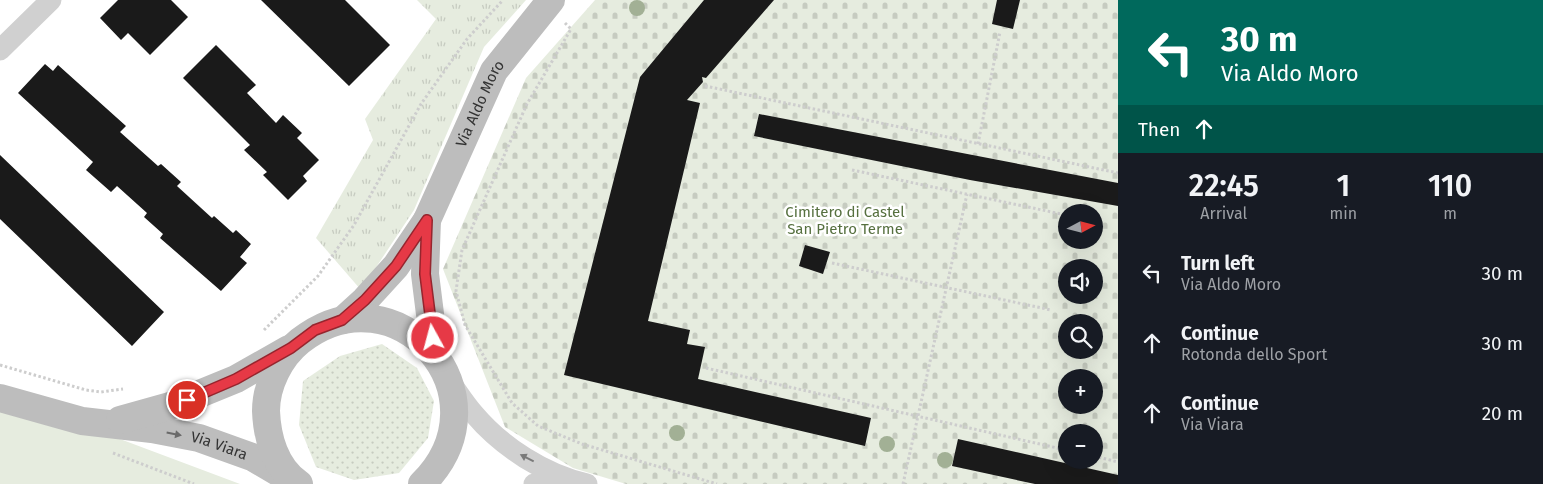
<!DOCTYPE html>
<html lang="en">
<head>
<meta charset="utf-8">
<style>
	:root { --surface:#171b24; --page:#242831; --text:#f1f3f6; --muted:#9ea1a6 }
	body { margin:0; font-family:"Fira Sans",sans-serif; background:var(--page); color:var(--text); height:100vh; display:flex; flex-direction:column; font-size:19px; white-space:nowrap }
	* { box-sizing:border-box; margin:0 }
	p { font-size:16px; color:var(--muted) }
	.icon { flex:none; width:28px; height:28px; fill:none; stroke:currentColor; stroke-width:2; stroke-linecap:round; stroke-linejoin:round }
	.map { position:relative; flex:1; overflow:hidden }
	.panel { display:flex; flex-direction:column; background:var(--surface); width:425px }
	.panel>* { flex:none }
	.guide { background:#00695c; color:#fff; overflow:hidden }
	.needle { width:32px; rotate:83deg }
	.tools { position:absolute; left:1058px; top:204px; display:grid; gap:10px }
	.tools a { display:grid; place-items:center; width:45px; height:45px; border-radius:50%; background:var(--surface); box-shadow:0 5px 20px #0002; font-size:25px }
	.pin { position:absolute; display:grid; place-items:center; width:42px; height:42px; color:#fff; margin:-21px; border:2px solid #fff; border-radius:50%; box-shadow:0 1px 5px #0007 }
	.me { position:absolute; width:55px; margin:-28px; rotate:353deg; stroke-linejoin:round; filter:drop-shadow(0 0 4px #0008) }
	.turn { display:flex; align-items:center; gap:18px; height:105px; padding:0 20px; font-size:22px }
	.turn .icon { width:65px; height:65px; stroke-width:2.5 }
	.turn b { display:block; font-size:35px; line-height:42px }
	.then { display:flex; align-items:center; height:48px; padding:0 20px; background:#0003; gap:10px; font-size:19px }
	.eta { display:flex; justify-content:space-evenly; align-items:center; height:85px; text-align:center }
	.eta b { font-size:30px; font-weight:600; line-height:35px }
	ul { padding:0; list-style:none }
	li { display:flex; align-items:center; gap:15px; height:70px; padding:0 20px }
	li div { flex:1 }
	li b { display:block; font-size:19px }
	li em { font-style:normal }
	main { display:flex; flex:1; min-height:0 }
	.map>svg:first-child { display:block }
	.grass { fill:url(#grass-tufts) }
	.cemetery { fill:url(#cemetery-stones); fill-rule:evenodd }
	.garden { fill:url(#garden-dots) }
	.pitch { fill:#e6ecdf }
	.building { fill:#1a1a1a }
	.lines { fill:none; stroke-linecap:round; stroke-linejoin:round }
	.path { stroke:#cdcdcd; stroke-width:3; stroke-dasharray:2.5 2.5; stroke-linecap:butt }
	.minor { stroke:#d0d0d0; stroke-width:21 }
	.secondary { stroke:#bdbdbd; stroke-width:28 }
	.tree { fill:#a2b095 }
	.oneway { fill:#6a6a6a }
	.oneway2 { fill:#7a7a7a }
	.route-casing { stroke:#96252e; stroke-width:12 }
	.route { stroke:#e63946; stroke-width:9 }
	.labels { text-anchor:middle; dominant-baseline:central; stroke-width:5; stroke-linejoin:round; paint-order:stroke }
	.street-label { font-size:15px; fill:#333; stroke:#fff }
	.park-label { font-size:15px; fill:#56703f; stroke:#fff }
</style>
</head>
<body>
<main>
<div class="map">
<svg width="1118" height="484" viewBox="0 0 1118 484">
	<defs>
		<pattern id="grass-tufts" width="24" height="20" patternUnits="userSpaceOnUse" patternTransform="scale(1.25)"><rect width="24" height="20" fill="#e6ecdf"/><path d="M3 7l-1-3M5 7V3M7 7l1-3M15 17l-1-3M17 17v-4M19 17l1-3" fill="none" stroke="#c6cbc0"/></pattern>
		<pattern id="cemetery-stones" width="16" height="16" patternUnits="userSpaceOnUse" patternTransform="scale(1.25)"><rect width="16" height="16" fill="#e6ecdf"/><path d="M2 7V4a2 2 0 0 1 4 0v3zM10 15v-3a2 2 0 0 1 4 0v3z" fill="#c6cbc0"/></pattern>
		<pattern id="garden-dots" width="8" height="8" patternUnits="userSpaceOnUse" patternTransform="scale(1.25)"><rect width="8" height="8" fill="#e6ecdf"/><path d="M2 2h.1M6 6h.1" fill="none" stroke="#c6cbc0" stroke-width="1.8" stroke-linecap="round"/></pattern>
	</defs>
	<rect width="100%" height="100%" fill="#fff"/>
	<!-- grass -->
	<path class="grass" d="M 417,0 L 526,0 L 484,47 L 414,210 L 361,290 L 316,238 L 373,140 L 365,119 L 436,19 Z"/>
	<!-- cemetery -->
	<path class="cemetery" d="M 595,0 L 1118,0 L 1118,484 L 626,484 L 573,468 L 505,427 L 443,269 L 526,78 ZM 1066,212 L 1094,212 L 1094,240 L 1066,240 ZM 1066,268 L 1094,268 L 1094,295 L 1066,295 ZM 1066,322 L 1094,322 L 1094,350 L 1066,350 ZM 1066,378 L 1094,378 L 1094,405 L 1066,405 ZM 1066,432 L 1094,432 L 1094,460 L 1066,460 Z"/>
	<!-- garden -->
	<path class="garden" d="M 382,344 L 417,368 L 434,401 L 428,438 L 399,473 L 354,480 L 316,467 L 299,425 L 303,381 L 340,356 Z"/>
	<!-- pitch -->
	<path class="pitch" d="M 0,394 L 240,484 L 0,484 Z"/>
	<!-- building -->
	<path class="building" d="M 118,0 L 171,0 L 188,17 L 150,55 L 128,33 L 121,40 L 100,18 Z
		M 261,0 L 345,0 L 390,45 L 349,86 Z
		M 704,0 L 774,0 L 706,78 L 702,77 L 703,82 L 687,100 L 700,103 L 648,321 L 690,330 L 687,344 L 705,347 L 698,379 L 871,418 L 865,446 L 564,375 L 640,77 Z
		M 997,0 L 1020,0 L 1013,29 L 992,24 Z
		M 216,45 L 256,85 L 247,93 L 276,123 L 283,115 L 302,133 L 297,138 L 319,160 L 303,176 L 307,181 L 288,200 L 263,175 L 267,172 L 244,150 L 250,145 L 183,78 Z
		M 45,64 L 53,71 L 58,65 L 126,126 L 120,132 L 158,166 L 161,164 L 181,182 L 177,186 L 212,218 L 214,216 L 233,233 L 236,230 L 251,244 L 240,257 L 247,263 L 221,291 L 160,238 L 163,234 L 144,217 L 147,213 L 117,186 L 111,192 L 86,170 L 93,162 L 18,93 Z
		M 759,114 L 1118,183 L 1118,206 L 970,180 L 754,136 Z
		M 0,155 L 164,312 L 132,346 L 0,219 Z
		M 805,245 L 830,252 L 823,274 L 799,266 Z
		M 958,439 L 1118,475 L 1118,484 L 1035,484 L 952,466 Z"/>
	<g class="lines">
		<!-- path -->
		<path class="path" d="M 565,23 L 571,29 L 527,104 L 462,250 L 456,291 L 465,325 L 512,403 L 538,426 L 582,444 L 717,484
			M 705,86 L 1118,173
			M 978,144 L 1000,32
			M 852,170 L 1066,215
			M 832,263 L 1051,310
			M 264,330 L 318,276 L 354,225 L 421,104 L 467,39 L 503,0
			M 0,365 L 86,390 L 101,392 L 123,389
			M 706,368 L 1066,450
			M 113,453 L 194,484
			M 1094,456 L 1118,462
			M 903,484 L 967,194"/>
		<!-- minor -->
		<path class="minor" d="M 0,50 L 51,0
			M 449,380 C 457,391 465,404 474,414 C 502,447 545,475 587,484
			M 534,484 L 570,480"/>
		<!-- secondary -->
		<g class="secondary">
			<path d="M 427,220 L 425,274 L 435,354"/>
			<path id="s1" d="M 343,320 L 365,300 L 396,266 L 427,220 L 494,71 L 551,0"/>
			<path id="s2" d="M 0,398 L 82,421 L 152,429 L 199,438 L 252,457 L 288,478"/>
			<path d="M 120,420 L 170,406 L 236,379 L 289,349"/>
			<path d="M 299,484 C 275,468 267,437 266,411 C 266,385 280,357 300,341 C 397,265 511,396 422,484"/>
		</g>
	</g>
	<!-- trees -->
	<g class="tree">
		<circle cx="637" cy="8" r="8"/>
		<circle cx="677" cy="433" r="8"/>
		<circle cx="887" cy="444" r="8"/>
		<circle cx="945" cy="460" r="8"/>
	</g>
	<!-- one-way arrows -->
	<defs><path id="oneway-solid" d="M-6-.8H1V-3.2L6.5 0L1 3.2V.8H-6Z" transform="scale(1.25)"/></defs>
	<use class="oneway" href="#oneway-solid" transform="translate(174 434) rotate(11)"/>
	<use class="oneway2" href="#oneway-solid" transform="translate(527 458) rotate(-153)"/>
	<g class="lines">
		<defs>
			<path id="route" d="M 187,400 L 236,379 L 291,348 L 315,330 L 342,320 L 365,300 L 396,266 L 427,220 L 425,274 L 433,338"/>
		</defs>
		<!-- route casing -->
		<use href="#route" class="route-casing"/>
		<!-- route -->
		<use href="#route" class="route"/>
	</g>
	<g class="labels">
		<!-- street labels -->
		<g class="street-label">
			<text stroke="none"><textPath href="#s1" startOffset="259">Via Aldo Moro</textPath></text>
			<text stroke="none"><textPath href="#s2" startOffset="225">Via Viara</textPath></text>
		</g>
		<!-- park labels -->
		<g class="park-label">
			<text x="845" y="212">Cimitero di Castel<tspan x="845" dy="17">San Pietro Terme</tspan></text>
		</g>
	</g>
</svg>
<div class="tools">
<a><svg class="needle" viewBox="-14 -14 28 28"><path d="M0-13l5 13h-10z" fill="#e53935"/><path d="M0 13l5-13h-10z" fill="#9ea1a6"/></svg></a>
<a><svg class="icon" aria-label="sound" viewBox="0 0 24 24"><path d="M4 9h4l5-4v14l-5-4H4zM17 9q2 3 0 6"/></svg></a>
<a><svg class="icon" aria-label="search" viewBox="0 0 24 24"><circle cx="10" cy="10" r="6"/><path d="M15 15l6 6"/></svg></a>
<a>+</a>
<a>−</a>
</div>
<div class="pin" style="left:187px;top:400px;background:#d93025"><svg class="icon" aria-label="arrive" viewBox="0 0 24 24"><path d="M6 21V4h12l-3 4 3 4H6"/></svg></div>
<svg class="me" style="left:433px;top:338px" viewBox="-20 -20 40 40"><circle r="17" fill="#e63946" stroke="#fff" stroke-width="3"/><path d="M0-11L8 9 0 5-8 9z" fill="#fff"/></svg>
</div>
<section class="panel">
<div class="guide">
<div class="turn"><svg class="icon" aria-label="left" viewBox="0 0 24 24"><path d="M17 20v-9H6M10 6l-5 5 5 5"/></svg><div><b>30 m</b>Via Aldo Moro</div></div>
<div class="then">Then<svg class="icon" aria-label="ahead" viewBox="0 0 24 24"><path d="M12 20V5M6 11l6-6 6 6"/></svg></div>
</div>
<div class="eta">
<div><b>22:45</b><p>Arrival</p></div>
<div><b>1</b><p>min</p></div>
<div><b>110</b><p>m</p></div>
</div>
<ul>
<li><svg class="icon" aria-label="left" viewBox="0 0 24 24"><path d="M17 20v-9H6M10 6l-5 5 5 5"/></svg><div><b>Turn left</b><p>Via Aldo Moro</p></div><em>30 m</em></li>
<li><svg class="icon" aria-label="ahead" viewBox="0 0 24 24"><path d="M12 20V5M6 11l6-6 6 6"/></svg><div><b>Continue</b><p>Rotonda dello Sport</p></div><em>30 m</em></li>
<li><svg class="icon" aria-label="ahead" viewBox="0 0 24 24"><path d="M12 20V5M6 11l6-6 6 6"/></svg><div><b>Continue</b><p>Via Viara</p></div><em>20 m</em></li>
</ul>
</section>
</main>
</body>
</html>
